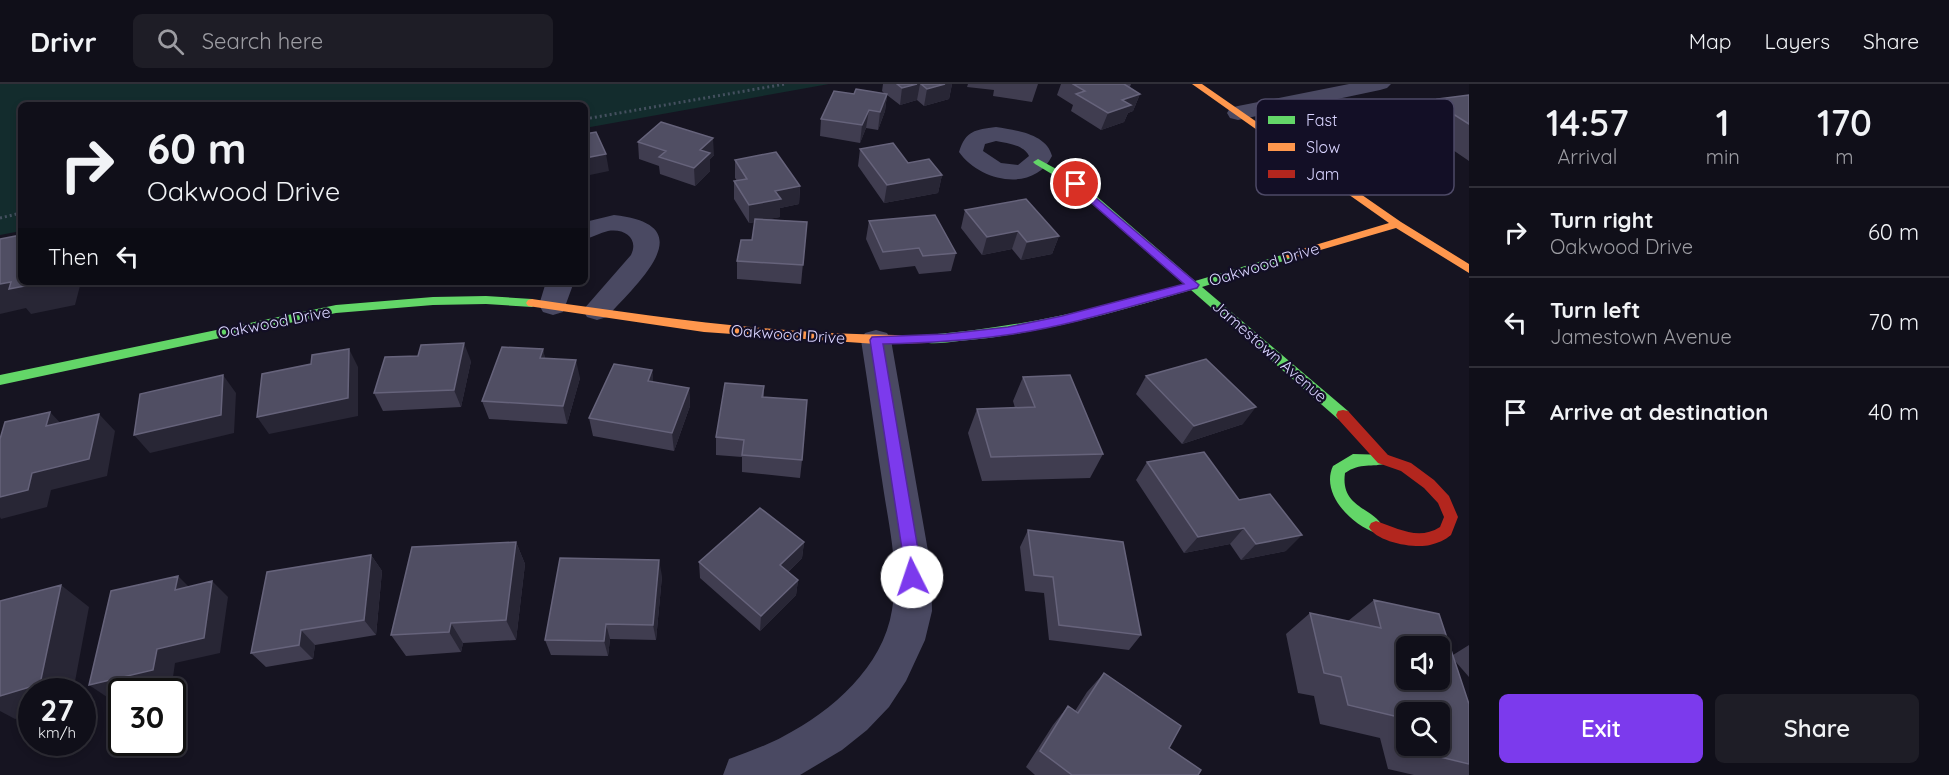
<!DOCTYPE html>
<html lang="en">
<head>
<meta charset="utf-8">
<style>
	:root { --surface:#100f19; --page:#1e1d26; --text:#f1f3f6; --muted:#9c9ca2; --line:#302f38; --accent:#7c3aed }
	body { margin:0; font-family:Quicksand,sans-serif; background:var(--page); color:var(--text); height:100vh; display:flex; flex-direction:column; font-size:22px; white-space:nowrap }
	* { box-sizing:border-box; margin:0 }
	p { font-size:20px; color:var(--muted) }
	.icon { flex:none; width:33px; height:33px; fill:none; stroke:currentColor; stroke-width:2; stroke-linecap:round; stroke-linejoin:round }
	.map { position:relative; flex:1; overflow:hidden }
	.sheet { display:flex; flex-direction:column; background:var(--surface); width:480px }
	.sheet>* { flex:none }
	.guide { position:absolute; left:18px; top:18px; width:570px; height:183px; border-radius:9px; box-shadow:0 3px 9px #0003,0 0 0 2px var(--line); background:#100f19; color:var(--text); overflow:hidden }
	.buttons { position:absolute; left:1396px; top:552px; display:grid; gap:12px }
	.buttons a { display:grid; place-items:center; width:54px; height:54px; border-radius:9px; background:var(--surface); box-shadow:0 3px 9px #0003,0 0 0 2px var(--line); font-size:30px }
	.speed { position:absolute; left:18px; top:594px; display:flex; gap:12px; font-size:30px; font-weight:700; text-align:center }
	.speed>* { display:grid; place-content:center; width:78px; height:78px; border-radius:50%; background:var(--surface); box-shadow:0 3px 9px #0003,0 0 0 2px var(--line); line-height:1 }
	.speed small { font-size:15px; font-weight:400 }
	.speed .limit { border:3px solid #111; border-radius:9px; background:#fff; color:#111 }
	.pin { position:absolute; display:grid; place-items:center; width:51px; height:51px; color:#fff; margin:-26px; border:3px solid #fff; border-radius:50%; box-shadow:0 2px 6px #0007 }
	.me { position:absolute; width:66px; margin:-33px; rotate:356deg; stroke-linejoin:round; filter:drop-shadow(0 0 4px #0008) }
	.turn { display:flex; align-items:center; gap:21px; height:126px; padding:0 30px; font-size:27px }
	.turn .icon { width:78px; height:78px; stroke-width:2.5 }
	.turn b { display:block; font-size:42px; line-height:51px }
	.then { display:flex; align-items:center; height:57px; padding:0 30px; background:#0003; gap:12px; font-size:22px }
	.eta { display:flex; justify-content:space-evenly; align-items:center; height:102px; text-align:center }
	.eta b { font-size:36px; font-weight:600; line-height:42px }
	.button { display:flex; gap:12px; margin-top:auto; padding:12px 30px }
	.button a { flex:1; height:69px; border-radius:9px; background:var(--accent); color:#fff; font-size:24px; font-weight:600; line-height:69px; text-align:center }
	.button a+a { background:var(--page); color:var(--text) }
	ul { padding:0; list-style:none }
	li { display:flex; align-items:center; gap:18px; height:90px; padding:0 30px; border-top:2px solid var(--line) }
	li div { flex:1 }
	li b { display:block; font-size:22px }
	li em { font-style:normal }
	header { display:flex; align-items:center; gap:36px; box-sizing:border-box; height:84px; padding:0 30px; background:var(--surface); border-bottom:2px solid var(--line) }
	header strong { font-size:28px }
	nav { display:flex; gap:33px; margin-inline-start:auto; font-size:21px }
	.search { width:420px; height:54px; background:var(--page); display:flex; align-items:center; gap:15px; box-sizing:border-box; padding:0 21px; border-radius:9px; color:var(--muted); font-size:22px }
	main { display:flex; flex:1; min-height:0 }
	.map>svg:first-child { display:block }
	.green { fill:#132c2d }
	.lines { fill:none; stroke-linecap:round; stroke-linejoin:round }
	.path { stroke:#44505f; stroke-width:3; stroke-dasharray:2 3; stroke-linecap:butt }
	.street { fill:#4a4962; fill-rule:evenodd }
	.fast { fill:#63d668; fill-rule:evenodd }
	.slow { fill:#ff974d; fill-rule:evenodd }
	.jam { fill:#b3261e; fill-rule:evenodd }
	.wall { fill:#403d50; fill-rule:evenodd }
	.shaded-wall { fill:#282635 }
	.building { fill:#504e63; stroke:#66637b; stroke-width:1.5; fill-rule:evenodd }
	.route { fill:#7c3aed; stroke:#51269a; stroke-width:1.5 }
	.labels { text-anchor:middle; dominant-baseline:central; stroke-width:4.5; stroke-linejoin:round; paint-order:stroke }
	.street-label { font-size:16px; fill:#d9d4ff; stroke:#130f26 }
	.key { fill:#130f26; stroke:#4e4a67; stroke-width:1.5 }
	.key-label { font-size:16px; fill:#d9d4ff }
</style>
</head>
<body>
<header>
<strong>Drivr</strong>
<div class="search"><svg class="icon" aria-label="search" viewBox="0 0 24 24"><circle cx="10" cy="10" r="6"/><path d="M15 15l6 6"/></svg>Search here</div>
<nav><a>Map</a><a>Layers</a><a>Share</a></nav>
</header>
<main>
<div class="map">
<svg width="1469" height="691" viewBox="0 0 1469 691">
	<rect width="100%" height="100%" fill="#161421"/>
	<!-- green -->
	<path class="green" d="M 0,0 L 829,0 L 585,44 L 585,21 L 21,21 L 21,147 L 0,151 Z"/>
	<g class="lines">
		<!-- path -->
		<path class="path" d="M 585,35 L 785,0
			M 0,134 L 21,129"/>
		<!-- street -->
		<path class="street" d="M 1349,0 L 1391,0 L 1387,4 L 1380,6 L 1238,36 L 1230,34 L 1227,29 L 1230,24 L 1238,22 Z
			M 996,43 C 1016,46 1047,50 1052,72 C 1034,109 980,98 959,68 C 966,46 975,46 996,43 ZM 996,57 C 1007,59 1024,61 1029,72 L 1018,81 L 1001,79 L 983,67 L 985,60 Z
			M 614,131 C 705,141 637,199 607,233 L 597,236 L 587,233 L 583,226 L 631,171 C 639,155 625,144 608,147 C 600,149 593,153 585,155 L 585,138 Z
			M 546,198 L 574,198 L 563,228 L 553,231 L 543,228 L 539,221 Z
			M 876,246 L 887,249 L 891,256 L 931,484 L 932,527 L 925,556 L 906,597 L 889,623 L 867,646 L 842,666 L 800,691 L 723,691 L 729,675 C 747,668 766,662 784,652 C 832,627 883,583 892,526 C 899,487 890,447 884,409 C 876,358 869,307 861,256 L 865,249 Z"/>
		<!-- fast -->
		<path class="fast" d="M 1038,75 L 1080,98 L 1195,197 L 1285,170 L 1293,170 L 1293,174 L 1202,203 L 1348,327 L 1350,331 L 1348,335 L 1338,335 L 1191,206 C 1116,228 1038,251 959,257 C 948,258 934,261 923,258 L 921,255 L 923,252 L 927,251 C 1015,244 1100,225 1185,200 L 1072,102 L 1035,80 L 1033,78 Z
			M 486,212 L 532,215 L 538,219 L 532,223 L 486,220 L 433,221 L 336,229 L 0,301 L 0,291 L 336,221 L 433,213 Z
			M 1353,370 L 1388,371 L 1390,375 L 1388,379 C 1371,384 1361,378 1345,389 C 1340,424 1373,423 1383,443 L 1381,447 L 1376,449 C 1352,441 1320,410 1333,382 Z"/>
		<!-- slow -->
		<path class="slow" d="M 1192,0 L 1202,0 L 1401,138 L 1469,180 L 1469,189 L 1396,144 L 1293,174 L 1285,174 L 1285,170 L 1389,139 Z
			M 532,215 C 663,234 794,253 927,251 L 933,255 L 927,259 L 876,260 L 704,248 L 528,222 L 526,219 L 528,216 Z"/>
		<!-- jam -->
		<path class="jam" d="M 1343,326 L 1348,327 L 1388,371 L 1411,379 L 1434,396 L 1449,412 L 1458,433 L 1451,451 C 1445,456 1438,459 1430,461 C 1415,465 1376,458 1369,443 L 1371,439 L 1376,437 C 1398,444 1418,457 1440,443 L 1444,433 L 1438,419 L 1424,404 L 1401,387 L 1378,379 L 1338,335 L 1336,331 L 1338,327 Z"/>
	</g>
	<!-- wall -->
	<path class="wall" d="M 883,0 L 952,0 L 949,15 L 924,22 L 917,16 L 900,21 L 887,11 L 885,27 L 878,46 L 866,44 L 860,59 L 820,52 L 821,35 L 854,10 L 885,10 L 882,7 Z
		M 968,0 L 1038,0 L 1032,18 L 993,12 L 994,6 L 967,3 Z
		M 1061,0 L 1131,0 L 1130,3 L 1140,10 L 1133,27 L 1128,29 L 1124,38 L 1101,46 L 1071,27 L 1073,21 L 1057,11 Z
		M 1469,11 L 1469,77 L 1428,49 L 1431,46 L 1421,39 L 1438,15 Z
		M 638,58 L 714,71 L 710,75 L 710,87 L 695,102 L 660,90 L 659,82 L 639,75 Z
		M 860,65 L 908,79 L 942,91 L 938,109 L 884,119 L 858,82 Z
		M 735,76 L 800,102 L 799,120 L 780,124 L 780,133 L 768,135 L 807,138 L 801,200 L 737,195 L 737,177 L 752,156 L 755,138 L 749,139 L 734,115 L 734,97 L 737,97 L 735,94 Z
		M 965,126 L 1059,152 L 1052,170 L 1021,176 L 1012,165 L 982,171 L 961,144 Z
		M 869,137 L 956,169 L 951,187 L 919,190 L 915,182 L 880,186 L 866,155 Z
		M 543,265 L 545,275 L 580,294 L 567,340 L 489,335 L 482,317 Z
		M 471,277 L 461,323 L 383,327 L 374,309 Z
		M 652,286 L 653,298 L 689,304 L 690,322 L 674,367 L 593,352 L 589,334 Z
		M 1146,292 L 1243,340 L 1182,360 L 1136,310 Z
		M 1023,293 L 1103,370 L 1090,394 L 982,397 L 968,349 L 977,325 L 1015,324 L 1013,317 Z
		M 764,302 L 764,313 L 802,376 L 800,394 L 742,388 L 742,373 L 716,371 L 716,353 Z
		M 1147,378 L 1239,416 L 1286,467 L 1241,476 L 1230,460 L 1184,469 L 1136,396 Z
		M 1028,446 L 1141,551 L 1129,566 L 1049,556 L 1044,509 L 1025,507 L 1020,463 Z
		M 516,458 L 525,480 L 516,556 L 463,559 L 461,568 L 406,572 L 391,551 Z
		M 804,458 L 802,474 L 788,488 L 798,496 L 796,511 L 760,547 L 700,494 L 699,478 Z
		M 371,471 L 382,487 L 376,551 L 315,561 L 313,575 L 266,583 L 251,569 Z
		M 662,492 L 656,556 L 610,555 L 608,572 L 551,571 L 545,556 Z
		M 1374,516 L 1453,571 L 1469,561 L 1469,593 L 1455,577 L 1469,620 L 1469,691 L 1414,691 L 1388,685 L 1380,654 L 1320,640 L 1314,612 L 1298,609 L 1286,550 L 1310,529 L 1348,537 ZM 1407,628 L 1440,662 L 1407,662 Z
		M 1104,589 L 1169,664 L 1198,691 L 1035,691 L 1026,683 L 1053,641 L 1068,622 L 1075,627 L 1087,608 Z"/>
	<!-- shaded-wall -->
	<path class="shaded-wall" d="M 917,0 L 920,0 L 917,16 L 900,21 L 902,4 Z
		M 945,0 L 952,0 L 949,15 L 924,22 L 927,5 Z
		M 887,10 L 885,27 L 878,46 L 880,28 Z
		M 1140,10 L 1133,27 L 1128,29 L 1124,38 L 1101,46 L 1108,29 L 1122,16 Z
		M 869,26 L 866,44 L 860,59 L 862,41 Z
		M 713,54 L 714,71 L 710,75 L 710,87 L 695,102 L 694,84 L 700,66 Z
		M 606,70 L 609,87 L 585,92 L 585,74 Z
		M 942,91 L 938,109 L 884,119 L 887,101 Z
		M 800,102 L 799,120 L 780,124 L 780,133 L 749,139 L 749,121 L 775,107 Z
		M 1018,147 L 1012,165 L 982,171 L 987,153 Z
		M 1059,152 L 1052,170 L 1021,176 L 1027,158 Z
		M 11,198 L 81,198 L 75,221 L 31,230 L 26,224 L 0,230 L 0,200 Z
		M 464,259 L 471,277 L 461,323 L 454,306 Z
		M 349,265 L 358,283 L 358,332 L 269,350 L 257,333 Z
		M 543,265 L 547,283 L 540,274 Z
		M 576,276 L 580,294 L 567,340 L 563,322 Z
		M 652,286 L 654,304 L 648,297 Z
		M 223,291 L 236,309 L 234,349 L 150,369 L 134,351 Z
		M 689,304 L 690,322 L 674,367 L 672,349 Z
		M 1256,323 L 1243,340 L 1182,360 L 1194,342 Z
		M 50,328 L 67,346 L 46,342 Z
		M 99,330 L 115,347 L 107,392 L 51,406 L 47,423 L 1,435 L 0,433 L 0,413 L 32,389 Z
		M 1244,444 L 1230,460 L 1184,469 L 1198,453 Z
		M 1302,451 L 1286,467 L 1241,476 L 1256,460 Z
		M 516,458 L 525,480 L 516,556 L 506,536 Z
		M 804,458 L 802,474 L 778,497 L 780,481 Z
		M 371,471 L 382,487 L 376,551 L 364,536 Z
		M 659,476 L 662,492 L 656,556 L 653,541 Z
		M 178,492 L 194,508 L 175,506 Z
		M 798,496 L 796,511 L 760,547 L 761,532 Z
		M 212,497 L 228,513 L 220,569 L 175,579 L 172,600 L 139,608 L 122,608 L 122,612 L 110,615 L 89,601 L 157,565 Z
		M 61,501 L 89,523 L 73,608 L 32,608 L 32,631 L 15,635 L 0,627 L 0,592 Z
		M 451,539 L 463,559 L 461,568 L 449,548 Z
		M 606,540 L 610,555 L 608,572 L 604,557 Z
		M 301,546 L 315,561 L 313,575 L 299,561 Z"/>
	<!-- building -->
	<path class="building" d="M 897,0 L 917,0 L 902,4 Z
		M 921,0 L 945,0 L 927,5 Z
		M 1073,0 L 1124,0 L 1140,10 L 1122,16 L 1131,21 L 1108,29 L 1076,10 L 1085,7 Z
		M 856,5 L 887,10 L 880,28 L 869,26 L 862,41 L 821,35 L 834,7 L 854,10 Z
		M 1469,11 L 1469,40 L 1445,25 L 1452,24 L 1438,15 Z
		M 661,38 L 713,54 L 700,66 L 710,69 L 694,84 L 659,73 L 666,67 L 638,58 Z
		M 596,48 L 606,70 L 585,74 L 585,50 Z
		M 893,59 L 908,79 L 929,75 L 942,91 L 887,101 L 860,65 Z
		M 776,68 L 800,102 L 775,107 L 781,115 L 749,121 L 734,97 L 747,95 L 735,76 Z
		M 1026,115 L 1059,152 L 1027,158 L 1018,147 L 987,153 L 965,126 Z
		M 935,131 L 956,169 L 923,172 L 919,164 L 883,168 L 869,137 Z
		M 755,135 L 807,138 L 803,181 L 737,177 L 741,156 L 752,156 Z
		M 21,151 L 21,198 L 45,198 L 9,205 L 11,198 L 0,200 L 0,155 Z
		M 464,259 L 454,306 L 374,309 L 385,273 L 418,272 L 421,261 Z
		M 502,263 L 543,265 L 540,274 L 576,276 L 563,322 L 482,317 Z
		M 349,265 L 348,314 L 257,333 L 262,290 L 311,280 L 312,271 Z
		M 1206,275 L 1256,323 L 1194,342 L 1146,292 Z
		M 614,280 L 652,286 L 648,297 L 689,304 L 672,349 L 589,334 Z
		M 223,291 L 221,331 L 134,351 L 140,310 Z
		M 1070,291 L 1103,370 L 991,373 L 977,325 L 1035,323 L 1023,293 Z
		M 725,299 L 764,302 L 762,313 L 807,316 L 802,376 L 742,371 L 744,356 L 716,353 Z
		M 50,328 L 46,342 L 99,330 L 89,375 L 32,389 L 28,406 L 0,413 L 0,355 L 5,338 Z
		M 1204,368 L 1239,416 L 1270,410 L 1302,451 L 1256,460 L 1244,444 L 1198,453 L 1147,378 Z
		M 760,424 L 804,458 L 780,481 L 798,496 L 761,532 L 699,478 Z
		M 1028,446 L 1123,458 L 1141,551 L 1059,541 L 1053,493 L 1034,491 Z
		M 516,458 L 506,536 L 451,539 L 449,548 L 391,551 L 412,463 Z
		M 371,471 L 364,536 L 301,546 L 299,561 L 251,569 L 267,488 Z
		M 560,474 L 659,476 L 653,541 L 606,540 L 604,557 L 545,556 Z
		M 178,492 L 175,506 L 212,497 L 204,554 L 157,565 L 153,586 L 89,601 L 111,507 Z
		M 61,501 L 40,600 L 0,612 L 0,517 Z
		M 1374,516 L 1439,530 L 1469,620 L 1469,680 L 1420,668 L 1418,662 L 1440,662 L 1440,628 L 1407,628 L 1407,635 L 1348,621 L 1341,593 L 1324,589 L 1310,529 L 1381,544 ZM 1407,562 L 1440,562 L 1440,596 L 1407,596 Z
		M 1104,589 L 1181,642 L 1169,664 L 1201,686 L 1198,691 L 1072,691 L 1040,667 L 1068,622 L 1078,629 Z"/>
	<!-- route -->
	<path class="route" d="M 1076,97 L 1199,201 L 1197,204 C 1134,221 1071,242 1006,251 C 965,257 925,259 883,260 L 920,477 L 920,493 L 918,498 L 912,500 L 907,498 L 870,256 L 872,253 L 946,250 L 1008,243 L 1062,232 L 1184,200 L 1072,102 L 1071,100 Z"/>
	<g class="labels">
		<!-- street labels -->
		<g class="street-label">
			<text transform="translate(1264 180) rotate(-17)">Oakwood Drive</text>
			<text transform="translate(274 238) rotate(-11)">Oakwood Drive</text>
			<text transform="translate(788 250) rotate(4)">Oakwood Drive</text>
			<text transform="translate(1270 267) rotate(41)">Jamestown Avenue</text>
		</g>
	</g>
	<!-- legend -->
	<rect x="1256" y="15" width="198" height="96" rx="9" class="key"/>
	<rect x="1268" y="32" width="27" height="8" fill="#63d668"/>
	<rect x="1268" y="59" width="27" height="8" fill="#ff974d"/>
	<rect x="1268" y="86" width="27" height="8" fill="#b3261e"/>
	<g class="key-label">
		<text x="1306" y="42">Fast</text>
		<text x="1306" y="69">Slow</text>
		<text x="1306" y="96">Jam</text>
	</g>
</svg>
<div class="buttons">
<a><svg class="icon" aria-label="sound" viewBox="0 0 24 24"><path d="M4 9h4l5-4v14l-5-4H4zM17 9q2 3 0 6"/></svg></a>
<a><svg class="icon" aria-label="search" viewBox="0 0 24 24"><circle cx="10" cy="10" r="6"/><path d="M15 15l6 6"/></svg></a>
</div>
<div class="speed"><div>27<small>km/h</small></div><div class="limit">30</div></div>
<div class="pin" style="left:1076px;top:100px;background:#d93025"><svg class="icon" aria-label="arrive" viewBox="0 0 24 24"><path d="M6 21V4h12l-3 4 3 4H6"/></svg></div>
<svg class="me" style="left:912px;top:493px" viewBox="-20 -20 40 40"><circle r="19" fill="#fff"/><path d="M0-13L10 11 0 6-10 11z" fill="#7c3aed"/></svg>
<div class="guide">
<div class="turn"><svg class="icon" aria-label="right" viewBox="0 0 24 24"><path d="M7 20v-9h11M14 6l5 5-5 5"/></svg><div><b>60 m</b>Oakwood Drive</div></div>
<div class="then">Then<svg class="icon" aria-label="left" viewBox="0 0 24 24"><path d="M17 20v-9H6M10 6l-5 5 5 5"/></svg></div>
</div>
</div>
<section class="sheet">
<div class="eta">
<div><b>14:57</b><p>Arrival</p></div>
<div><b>1</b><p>min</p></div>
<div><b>170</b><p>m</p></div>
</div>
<ul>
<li><svg class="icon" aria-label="right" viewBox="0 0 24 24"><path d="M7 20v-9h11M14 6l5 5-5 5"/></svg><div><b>Turn right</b><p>Oakwood Drive</p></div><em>60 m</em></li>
<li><svg class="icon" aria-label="left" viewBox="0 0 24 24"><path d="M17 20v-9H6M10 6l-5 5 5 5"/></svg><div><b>Turn left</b><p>Jamestown Avenue</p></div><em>70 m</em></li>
<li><svg class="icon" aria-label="arrive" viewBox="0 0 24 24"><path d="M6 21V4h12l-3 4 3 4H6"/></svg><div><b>Arrive at destination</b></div><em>40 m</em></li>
</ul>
<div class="button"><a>Exit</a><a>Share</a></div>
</section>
</main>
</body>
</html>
